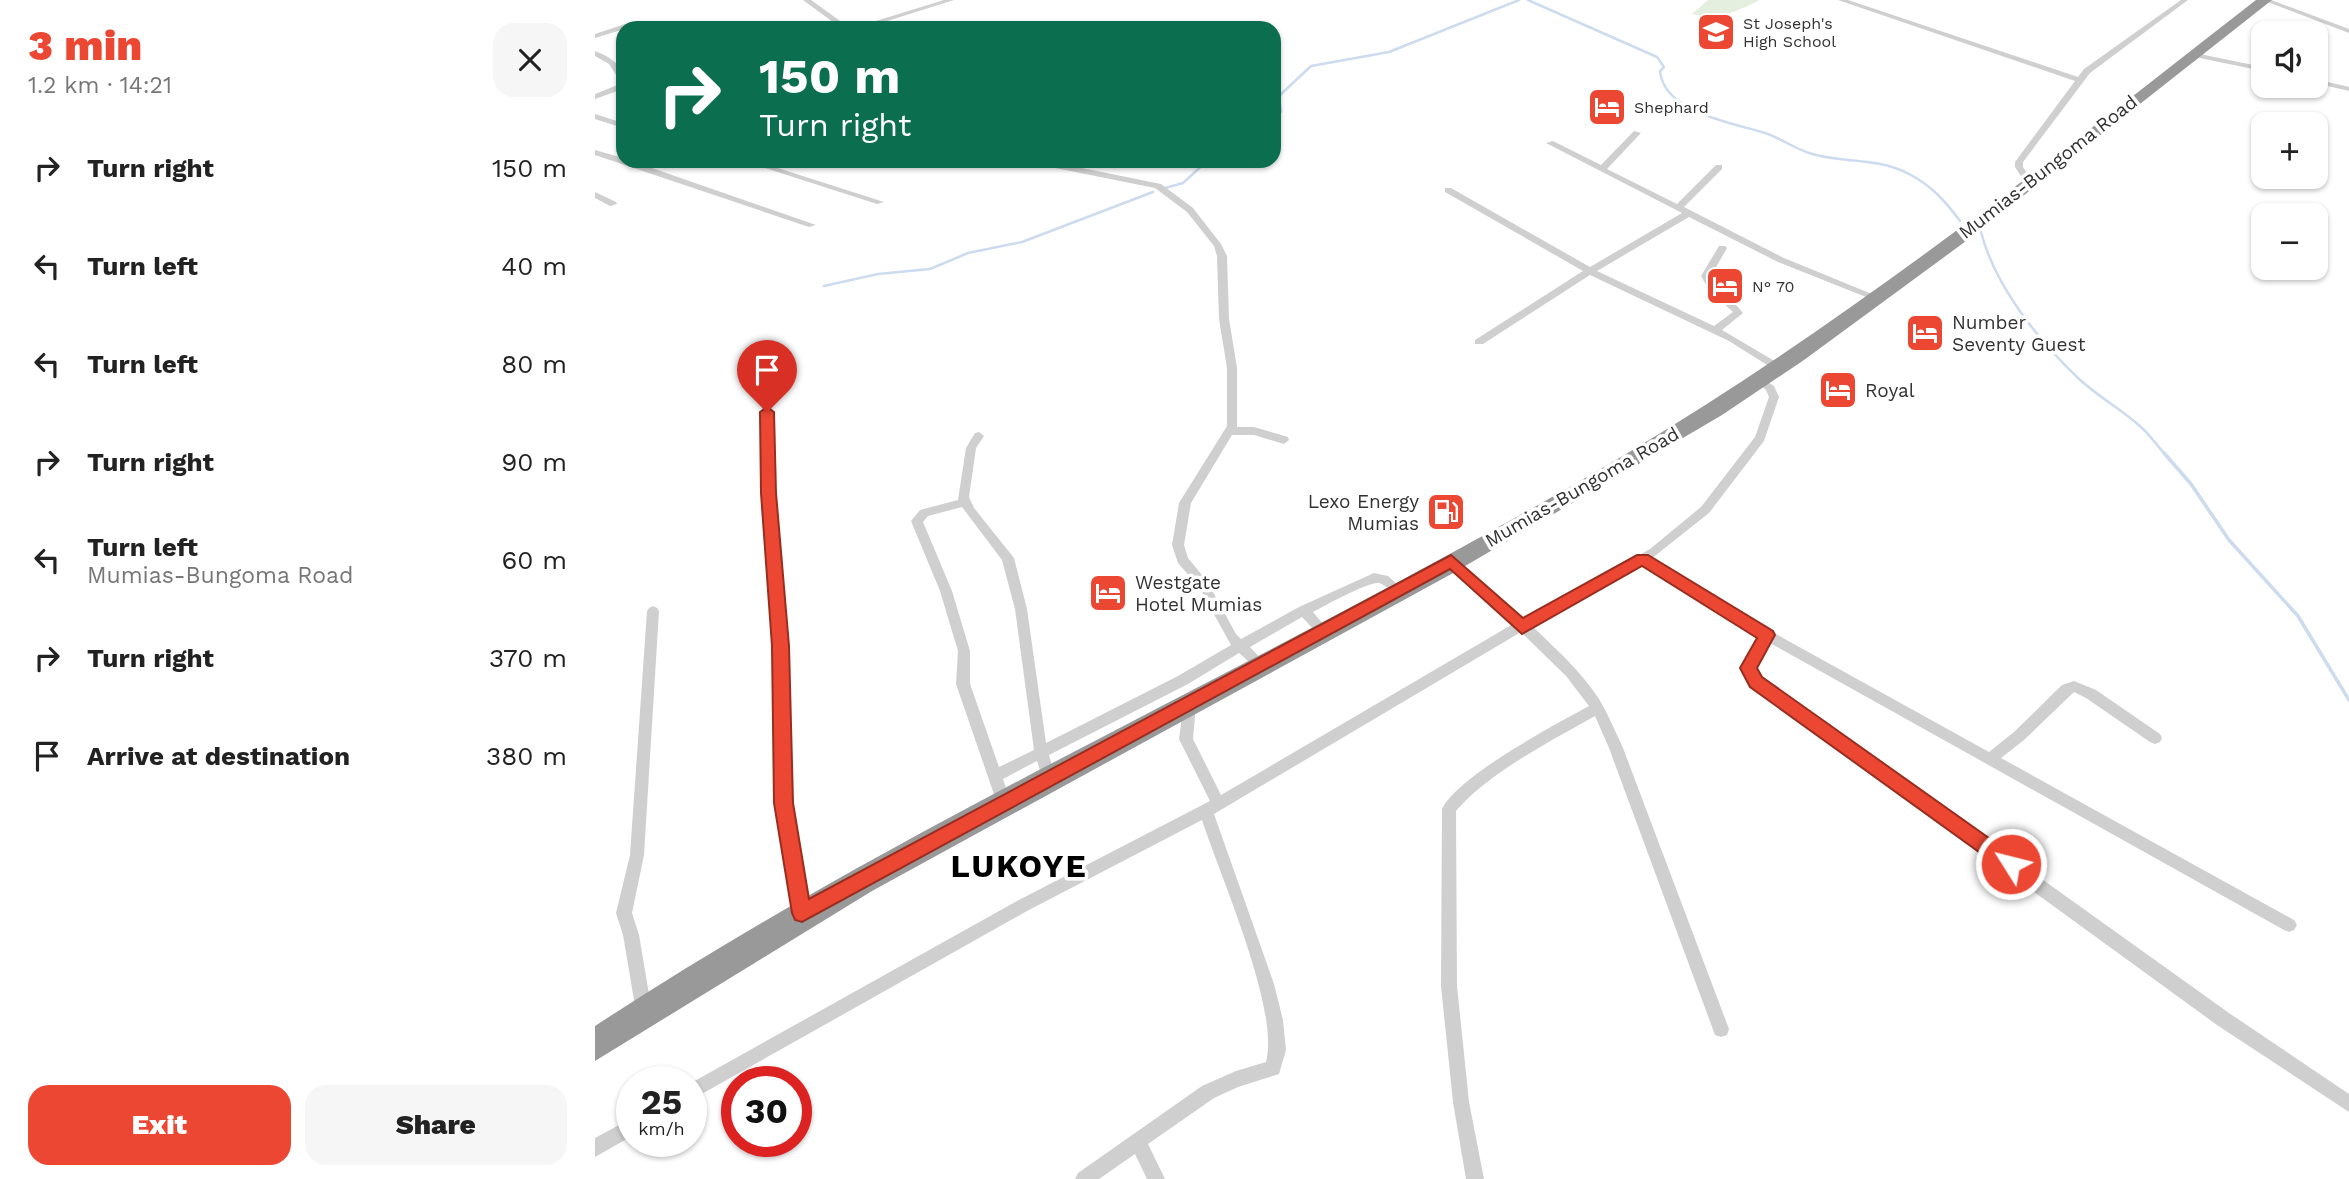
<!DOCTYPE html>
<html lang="en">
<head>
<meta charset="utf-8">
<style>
	:root { --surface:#fff; --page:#f6f6f6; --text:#222; --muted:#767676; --accent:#eb4732 }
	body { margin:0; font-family:"Work Sans",sans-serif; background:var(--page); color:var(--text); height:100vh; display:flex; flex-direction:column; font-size:26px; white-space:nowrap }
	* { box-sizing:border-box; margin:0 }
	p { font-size:23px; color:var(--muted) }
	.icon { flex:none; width:38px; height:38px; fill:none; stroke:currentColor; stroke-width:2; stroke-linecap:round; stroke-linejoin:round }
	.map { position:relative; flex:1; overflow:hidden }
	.side { display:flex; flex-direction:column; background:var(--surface); width:595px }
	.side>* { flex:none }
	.banner { position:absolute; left:21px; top:21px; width:665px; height:147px; border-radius:21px; box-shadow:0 2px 5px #0004; background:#0b6e4f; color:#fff; overflow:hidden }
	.controls { position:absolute; left:1656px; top:21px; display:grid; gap:14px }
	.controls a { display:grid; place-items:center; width:77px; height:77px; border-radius:14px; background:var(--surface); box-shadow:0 2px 5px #0004; font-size:35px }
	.speed { position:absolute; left:21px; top:1066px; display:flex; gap:14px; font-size:35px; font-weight:700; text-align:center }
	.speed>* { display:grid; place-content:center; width:91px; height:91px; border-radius:50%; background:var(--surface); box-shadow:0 2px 5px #0004; line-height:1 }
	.speed small { font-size:18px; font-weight:400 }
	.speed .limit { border:10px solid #d22; background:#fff; color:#111 }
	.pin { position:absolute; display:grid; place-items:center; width:60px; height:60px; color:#fff; margin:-72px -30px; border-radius:50% 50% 50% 0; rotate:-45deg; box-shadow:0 0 7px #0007 }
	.pin .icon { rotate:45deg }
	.me { position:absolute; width:77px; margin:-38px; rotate:306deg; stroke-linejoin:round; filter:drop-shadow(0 0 5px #0008) }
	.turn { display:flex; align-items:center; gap:24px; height:147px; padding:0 28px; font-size:32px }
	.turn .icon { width:91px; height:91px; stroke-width:2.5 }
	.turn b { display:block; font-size:49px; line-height:60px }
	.round { display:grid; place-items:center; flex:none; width:74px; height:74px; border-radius:21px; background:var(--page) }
	.head { display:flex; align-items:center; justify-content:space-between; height:119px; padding:0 28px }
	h1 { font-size:42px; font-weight:800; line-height:52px; color:var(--accent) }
	.action { display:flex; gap:14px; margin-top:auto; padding:14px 28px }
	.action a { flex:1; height:80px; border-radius:21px; background:var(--accent); color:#fff; font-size:28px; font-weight:800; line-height:80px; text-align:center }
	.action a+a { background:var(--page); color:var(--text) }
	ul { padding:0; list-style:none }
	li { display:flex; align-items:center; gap:21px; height:98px; padding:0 28px }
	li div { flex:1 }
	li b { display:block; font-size:26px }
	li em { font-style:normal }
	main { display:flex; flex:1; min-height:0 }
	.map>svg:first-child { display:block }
	.green { fill:#e5efe0 }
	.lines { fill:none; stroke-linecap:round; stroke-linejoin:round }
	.stream-far1 { stroke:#ccdbee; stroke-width:2.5 }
	.stream { stroke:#ccdbee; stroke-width:3.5 }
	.street { fill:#cfcfcf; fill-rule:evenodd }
	.highway { fill:#999; fill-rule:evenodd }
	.route { fill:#eb4732; stroke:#992e20; stroke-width:2 }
	.labels { text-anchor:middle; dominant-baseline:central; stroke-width:7; stroke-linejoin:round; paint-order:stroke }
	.far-poi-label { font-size:16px; fill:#323232; stroke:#fff; text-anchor:start }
	.street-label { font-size:19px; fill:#323232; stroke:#fff }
	.poi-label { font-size:19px; fill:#323232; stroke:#fff; text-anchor:start }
	.near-district-label { font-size:32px; font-weight:bold; letter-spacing:2px; fill:#000; stroke:#fff }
</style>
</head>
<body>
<main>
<section class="side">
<div class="head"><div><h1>3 min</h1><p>1.2 km · 14:21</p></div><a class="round"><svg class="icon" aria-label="close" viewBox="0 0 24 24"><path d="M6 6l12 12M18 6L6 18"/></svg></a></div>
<ul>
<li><svg class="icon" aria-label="right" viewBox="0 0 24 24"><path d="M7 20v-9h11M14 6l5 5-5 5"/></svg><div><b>Turn right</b></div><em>150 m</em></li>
<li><svg class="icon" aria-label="left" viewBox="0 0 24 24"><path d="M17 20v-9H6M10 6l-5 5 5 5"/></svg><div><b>Turn left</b></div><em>40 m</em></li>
<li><svg class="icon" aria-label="left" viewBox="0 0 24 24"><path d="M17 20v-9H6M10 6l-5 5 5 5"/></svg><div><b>Turn left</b></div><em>80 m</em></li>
<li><svg class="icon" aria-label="right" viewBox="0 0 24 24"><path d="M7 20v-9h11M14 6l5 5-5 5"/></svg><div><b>Turn right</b></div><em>90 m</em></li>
<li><svg class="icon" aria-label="left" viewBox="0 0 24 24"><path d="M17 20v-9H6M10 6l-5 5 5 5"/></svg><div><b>Turn left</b><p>Mumias-Bungoma Road</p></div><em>60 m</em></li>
<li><svg class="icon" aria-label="right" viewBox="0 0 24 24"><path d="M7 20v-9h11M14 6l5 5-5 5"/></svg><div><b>Turn right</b></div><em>370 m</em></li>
<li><svg class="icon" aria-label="arrive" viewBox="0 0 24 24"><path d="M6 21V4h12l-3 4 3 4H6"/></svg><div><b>Arrive at destination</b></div><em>380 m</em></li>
</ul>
<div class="action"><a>Exit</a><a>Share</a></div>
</section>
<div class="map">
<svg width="1754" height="1179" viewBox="0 0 1754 1179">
	<rect width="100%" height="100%" fill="#fff"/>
	<!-- green -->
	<path class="green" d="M 1113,0 L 1165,0 C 1140,12 1125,20 1097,14 Z"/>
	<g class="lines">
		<!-- stream-far1 -->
		<path class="stream-far1" d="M 933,0 L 1062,57 L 1069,67 L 1065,71 C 1069,113 1138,123 1170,133 C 1185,138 1199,148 1214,153 C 1247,164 1279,156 1314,174 C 1336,185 1351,202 1365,221
			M 679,120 L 686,112 L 684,96 L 716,66 L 794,52 L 924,0
			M 570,188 L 588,183 L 612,161
			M 1386,232 C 1400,286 1443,340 1483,378 C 1502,396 1526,409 1546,427 C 1555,435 1562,446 1571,455
			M 229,286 L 283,274 L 335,269 L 373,253 L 427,242 L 558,192"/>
		<!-- stream -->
		<path class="stream" d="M 1569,453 L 1596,484 L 1634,540 L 1703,616 L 1754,700"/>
		<!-- street -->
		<path class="street" d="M 208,0 L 216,0 L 255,28 L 246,28 Z
			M 349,0 L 359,0 L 270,28 L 258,28 Z
			M 1243,0 L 1253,0 L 1483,77 L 1489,69 L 1586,0 L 1593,0 L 1495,73 L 1428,162 L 1428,167 L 1438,182 L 1434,185 L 1431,184 L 1420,167 L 1420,162 L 1480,81 Z
			M 1667,0 L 1676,0 L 1754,29 L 1754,33 Z
			M 36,22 L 39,22 L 39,26 L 0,38 L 0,34 Z
			M 0,51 C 15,57 28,64 28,81 L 25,81 L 14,64 L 0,56 Z
			M 1595,52 L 1668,67 L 1668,71 L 1595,56 Z
			M 1720,79 L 1754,87 L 1754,91 L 1720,83 Z
			M 25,84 L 28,84 L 28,89 L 0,99 L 0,94 Z
			M 0,114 L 28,123 L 28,128 L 0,119 Z
			M 1039,131 L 1046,133 L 1012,169 L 1082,204 L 1121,165 L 1127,165 L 1127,169 L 1089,207 L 1189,258 L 1289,299 L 1287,301 L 1281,301 L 1183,262 L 1094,217 L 1002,271 L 1119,326 L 1138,312 L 1114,290 L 1106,276 L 1124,246 L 1130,246 L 1132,248 L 1116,276 C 1122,293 1138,299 1148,313 L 1127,330 L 1188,366 L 1188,370 L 1180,370 L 1134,341 L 995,275 L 888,344 L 880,344 L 880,340 L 988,271 L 850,192 L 850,188 L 856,188 L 995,267 L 1087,213 L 951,143 L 958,141 L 1006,165 Z
			M 0,150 L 28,158 L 28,161 L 37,161 L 221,225 L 214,227 L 0,155 Z
			M 148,161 L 161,161 L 289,202 L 282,204 Z
			M 436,161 L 452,161 L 566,184 L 598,208 L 626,244 L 632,256 L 634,319 L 642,368 L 642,427 L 659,427 L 693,437 L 694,440 L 689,444 L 659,435 L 637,435 L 596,503 L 589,545 L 593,558 L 612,581 L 641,634 L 646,639 L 704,607 L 779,573 L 793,576 L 809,590 L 807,593 L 803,595 C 796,592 791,585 784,583 C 774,581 729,606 718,612 L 734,631 L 732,635 L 724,635 L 707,617 L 655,647 L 672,665 L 671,669 C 660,672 652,659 644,653 L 593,684 L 454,755 L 461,779 L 459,783 L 454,785 L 449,783 L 442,761 L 408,779 L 416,803 L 414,808 L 409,809 L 404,808 L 402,803 L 361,684 L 363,651 L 345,591 L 316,521 L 325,510 L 363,500 L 371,448 L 380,433 L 384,432 L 389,436 L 381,448 L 374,497 L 379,508 L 419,558 L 432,609 L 451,743 L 583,676 L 636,645 L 604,587 L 583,563 L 577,545 L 584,503 L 632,426 L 632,368 L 624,319 L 622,256 L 619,246 L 592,212 L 560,188 L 440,164 ZM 367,507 L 407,560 L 420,609 L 439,750 L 404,767 L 375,684 L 375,651 L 357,591 L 328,522 L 333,516 Z
			M 0,192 L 21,202 L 22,204 L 15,206 L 0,198 Z
			M 172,352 L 177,355 L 177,451 L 192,646 L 195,803 L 215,913 L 212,918 L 207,920 L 202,918 L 199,913 L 181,803 L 180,646 L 167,451 L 167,355 Z
			M 1165,377 L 1179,386 L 1184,397 L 1169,441 L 1114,513 L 1056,559 L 1152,618 L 1394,752 L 1419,732 L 1467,685 L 1479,681 L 1501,690 L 1565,734 L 1567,738 L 1565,742 L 1560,744 L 1555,742 L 1491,698 L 1479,692 L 1429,740 L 1406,758 L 1699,920 L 1702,925 L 1699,930 L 1694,932 L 1689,930 L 1175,643 L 1160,668 L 1166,678 L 1634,1013 L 1754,1094 L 1754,1112 L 1622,1025 L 1156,686 L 1147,668 L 1165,637 L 1046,565 L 937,626 C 960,648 986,671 1004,699 C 1013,714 1020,731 1028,748 L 1134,1029 L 1132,1035 L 1126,1037 L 1120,1035 L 1014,748 L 1000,716 C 956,741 893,773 861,811 L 862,986 L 874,1102 L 889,1179 L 871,1179 L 858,1102 L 846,986 L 847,809 C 863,776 959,725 994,706 L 971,676 L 926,632 L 619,814 L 679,984 L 688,1020 L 691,1050 L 684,1074 L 643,1087 L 619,1098 L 553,1144 L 570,1179 L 552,1179 L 540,1154 L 504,1179 L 480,1179 L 483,1173 L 607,1086 L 641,1071 L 671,1062 C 685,1009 625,876 607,820 L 432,911 L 96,1100 L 96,1083 L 422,901 L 615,801 L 584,739 L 589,700 L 594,698 L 599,700 L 601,704 L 598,739 L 626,795 L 918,624 L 852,564 L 850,561 L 852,558 L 860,558 L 928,619 L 1055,549 L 1106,507 L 1160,437 L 1174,397 L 1171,390 L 1160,380 Z
			M 58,606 L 62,608 L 64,611 L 49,855 L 37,913 L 44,935 L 57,1012 L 55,1018 L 49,1020 L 43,1018 L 41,1012 L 28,935 L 21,913 L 35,855 L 52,611 L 54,608 Z
			M 37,1118 L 37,1136 L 0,1157 L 0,1138 Z"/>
		<!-- highway -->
		<path class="highway" d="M 1661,0 L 1677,0 L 1367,244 L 1209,360 L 1127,415 L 860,572 L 277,891 L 0,1061 L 0,1026 C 329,810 693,655 1031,454 C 1254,321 1457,159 1661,0 Z"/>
	</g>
	<!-- route -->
	<path class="route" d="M 172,407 L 179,412 L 181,493 L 194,646 L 198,803 L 214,899 L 856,555 L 928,618 L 1042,555 L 1053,555 L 1178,631 L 1180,635 L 1162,668 L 1167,677 L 1422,858 L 1425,864 L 1422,870 L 1416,873 L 1409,870 L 1155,687 L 1145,668 L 1162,638 L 1047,566 L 927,634 L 855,569 L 207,922 L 200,920 L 197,913 L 179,803 L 177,646 L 166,493 L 165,412 Z"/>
	<!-- icons -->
	<defs>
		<symbol id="school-square" viewBox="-11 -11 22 22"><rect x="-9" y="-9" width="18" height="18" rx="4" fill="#eb4732" stroke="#fff"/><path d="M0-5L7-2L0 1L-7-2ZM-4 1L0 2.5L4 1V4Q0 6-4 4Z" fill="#fff"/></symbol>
		<symbol id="hotel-square" viewBox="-11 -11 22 22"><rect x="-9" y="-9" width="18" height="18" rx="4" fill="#eb4732" stroke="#fff"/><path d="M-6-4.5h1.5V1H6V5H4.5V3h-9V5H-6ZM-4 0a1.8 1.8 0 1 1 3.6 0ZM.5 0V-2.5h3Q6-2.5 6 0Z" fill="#fff"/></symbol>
		<symbol id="fuel-square" viewBox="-11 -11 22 22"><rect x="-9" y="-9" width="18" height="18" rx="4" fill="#eb4732" stroke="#fff"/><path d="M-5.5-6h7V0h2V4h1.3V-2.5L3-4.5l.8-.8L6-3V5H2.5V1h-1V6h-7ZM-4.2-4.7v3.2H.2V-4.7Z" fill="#fff"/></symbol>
	</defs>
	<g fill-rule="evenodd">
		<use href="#school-square" x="1099" y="10" width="44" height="44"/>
		<use href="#hotel-square" x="990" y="85" width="44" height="44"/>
		<use href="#hotel-square" x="1108" y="264" width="44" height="44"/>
		<use href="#hotel-square" x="1308" y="311" width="44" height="44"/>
		<use href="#hotel-square" x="1221" y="368" width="44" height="44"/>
		<use href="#fuel-square" x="829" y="490" width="44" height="44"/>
		<use href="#hotel-square" x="491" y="571" width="44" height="44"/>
	</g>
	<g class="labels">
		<!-- far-poi labels -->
		<g class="far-poi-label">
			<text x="1148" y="23">St Joseph's<tspan x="1148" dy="18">High School</tspan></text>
			<text x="1039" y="107">Shephard</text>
			<text x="1157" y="286">N° 70</text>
		</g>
		<!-- street labels -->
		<g class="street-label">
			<text transform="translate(1453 167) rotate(-38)">Mumias-Bungoma Road</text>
			<text transform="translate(987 487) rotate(-30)">Mumias-Bungoma Road</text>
		</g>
		<!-- poi labels -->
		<g class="poi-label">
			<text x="1357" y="322">Number<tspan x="1357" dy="22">Seventy Guest</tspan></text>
			<text x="1270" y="390">Royal</text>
			<text x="824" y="501" text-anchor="end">Lexo Energy<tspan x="824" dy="22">Mumias</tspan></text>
			<text x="540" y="582">Westgate<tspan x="540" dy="22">Hotel Mumias</tspan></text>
		</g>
		<!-- near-district labels -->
		<g class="near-district-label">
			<text x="424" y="866">LUKOYE</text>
		</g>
	</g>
</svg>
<div class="controls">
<a><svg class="icon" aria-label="sound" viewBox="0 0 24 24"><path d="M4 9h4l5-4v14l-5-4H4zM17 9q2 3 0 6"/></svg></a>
<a>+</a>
<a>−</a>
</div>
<div class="speed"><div>25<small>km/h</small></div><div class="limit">30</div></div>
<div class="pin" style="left:172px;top:412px;background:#d93025"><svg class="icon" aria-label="arrive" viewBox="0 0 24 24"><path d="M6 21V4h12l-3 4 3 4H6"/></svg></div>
<svg class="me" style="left:1416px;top:864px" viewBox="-20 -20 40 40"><circle r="17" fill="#eb4732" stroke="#fff" stroke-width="3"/><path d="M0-11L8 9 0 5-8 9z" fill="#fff"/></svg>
<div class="banner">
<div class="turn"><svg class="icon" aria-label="right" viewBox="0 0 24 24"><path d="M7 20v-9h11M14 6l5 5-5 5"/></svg><div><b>150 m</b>Turn right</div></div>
</div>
</div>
</main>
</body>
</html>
